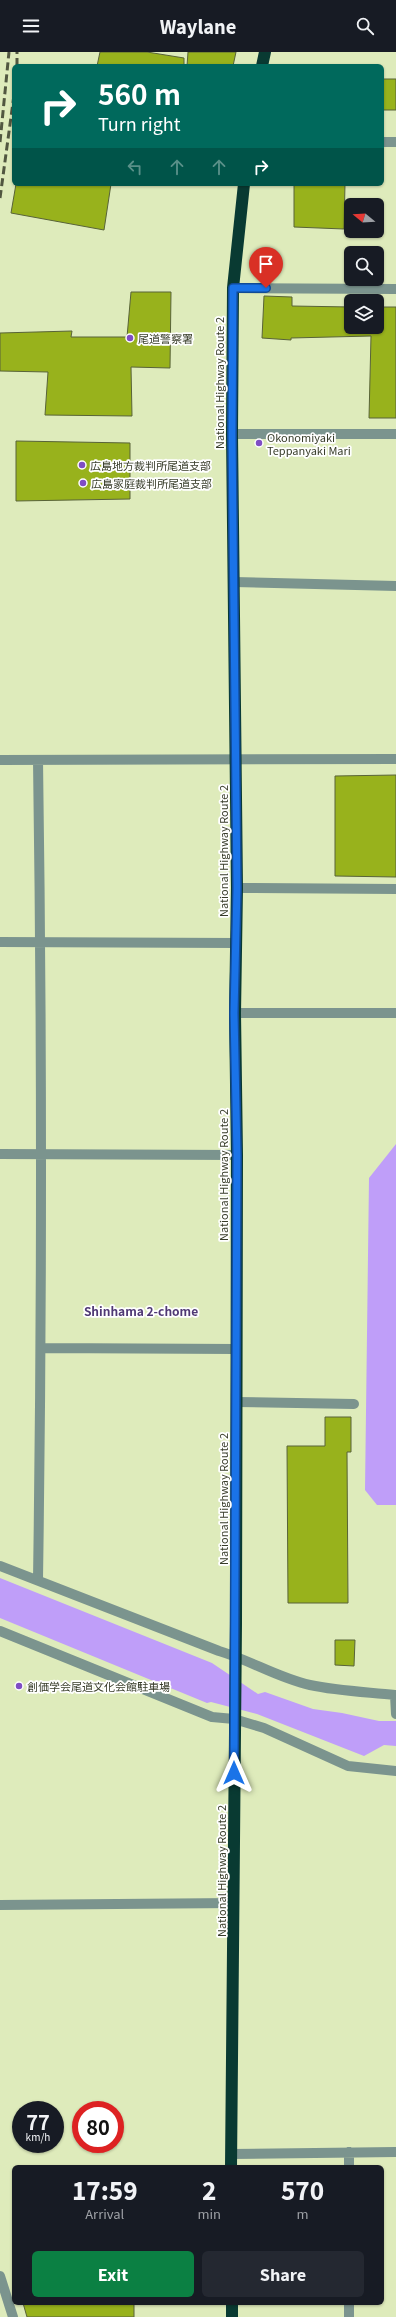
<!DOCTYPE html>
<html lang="en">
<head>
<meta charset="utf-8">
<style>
	:root { --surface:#171b24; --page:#242831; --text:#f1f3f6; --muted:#9ea1a6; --accent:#0b8043 }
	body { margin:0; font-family:Georgia,"Noto Sans JP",serif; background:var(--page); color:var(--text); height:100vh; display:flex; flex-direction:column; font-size:15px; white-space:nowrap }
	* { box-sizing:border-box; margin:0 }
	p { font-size:13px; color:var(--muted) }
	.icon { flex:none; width:22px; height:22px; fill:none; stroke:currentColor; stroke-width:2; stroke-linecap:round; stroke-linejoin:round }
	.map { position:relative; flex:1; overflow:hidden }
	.details { position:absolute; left:12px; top:2113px; width:372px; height:140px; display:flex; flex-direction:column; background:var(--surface); border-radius:6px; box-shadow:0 1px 3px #0004 }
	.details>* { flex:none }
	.top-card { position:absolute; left:12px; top:12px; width:372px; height:122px; border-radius:6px; box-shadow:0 1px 3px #0004; background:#00695c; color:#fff; overflow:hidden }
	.needle { width:26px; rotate:288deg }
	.tools { position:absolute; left:344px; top:146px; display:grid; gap:8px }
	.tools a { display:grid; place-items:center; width:40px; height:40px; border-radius:6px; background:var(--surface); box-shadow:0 1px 3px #0004; font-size:20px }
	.speed { position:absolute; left:12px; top:2049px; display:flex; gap:8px; font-size:20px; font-weight:700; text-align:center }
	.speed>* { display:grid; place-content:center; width:52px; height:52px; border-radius:50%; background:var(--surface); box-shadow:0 1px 3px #0004; line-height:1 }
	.speed small { font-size:10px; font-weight:400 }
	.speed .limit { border:6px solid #d22; background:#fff; color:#111 }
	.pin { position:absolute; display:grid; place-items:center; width:34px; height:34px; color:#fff; margin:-41px -17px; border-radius:50% 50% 50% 0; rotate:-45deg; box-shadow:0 0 4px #0007 }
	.pin .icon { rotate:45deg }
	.me { position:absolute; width:44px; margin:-22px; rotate:0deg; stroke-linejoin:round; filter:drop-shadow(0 0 3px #0008) }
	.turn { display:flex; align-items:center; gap:14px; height:84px; padding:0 20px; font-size:18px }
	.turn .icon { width:52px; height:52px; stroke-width:2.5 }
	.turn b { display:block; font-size:28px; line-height:34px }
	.lanes { display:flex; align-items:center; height:38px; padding:0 20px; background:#0003; justify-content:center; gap:20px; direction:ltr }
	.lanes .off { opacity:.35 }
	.eta { display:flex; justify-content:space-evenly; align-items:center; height:68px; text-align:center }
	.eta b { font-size:24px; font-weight:800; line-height:28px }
	.action { display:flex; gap:8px; margin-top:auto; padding:8px 20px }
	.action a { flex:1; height:46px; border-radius:6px; background:var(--accent); color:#fff; font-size:16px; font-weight:800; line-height:46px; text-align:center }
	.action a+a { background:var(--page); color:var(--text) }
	header { display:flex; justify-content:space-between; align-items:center; height:52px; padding:0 20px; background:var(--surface); font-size:18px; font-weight:800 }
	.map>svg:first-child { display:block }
	.water { fill:#bf9ef9 }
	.building { fill:#98b21c; stroke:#586338 }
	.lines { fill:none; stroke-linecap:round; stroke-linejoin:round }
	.minor { stroke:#7b948e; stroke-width:10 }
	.highway { stroke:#093a32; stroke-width:12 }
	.rail { stroke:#515740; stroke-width:3; stroke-dasharray:8 4; stroke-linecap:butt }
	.route-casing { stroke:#114b97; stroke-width:10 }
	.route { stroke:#1a73e8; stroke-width:7 }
	.poi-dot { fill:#7f4dc4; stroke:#fff; stroke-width:1.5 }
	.labels { text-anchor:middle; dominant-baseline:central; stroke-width:3.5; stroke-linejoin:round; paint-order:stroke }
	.poi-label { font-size:11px; fill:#373c29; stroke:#fff; text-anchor:start }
	.street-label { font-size:11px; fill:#373c29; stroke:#fff }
	.neighbourhood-label { font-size:12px; font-weight:bold; fill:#4f3874; stroke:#fff }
</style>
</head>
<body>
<header><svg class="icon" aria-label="menu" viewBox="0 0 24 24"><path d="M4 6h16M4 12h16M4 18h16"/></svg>Waylane<svg class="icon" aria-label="search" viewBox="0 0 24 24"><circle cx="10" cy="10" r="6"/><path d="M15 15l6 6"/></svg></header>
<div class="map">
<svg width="396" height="2265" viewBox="0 0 396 2265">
	<rect width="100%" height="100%" fill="#deebbb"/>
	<!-- water -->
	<path class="water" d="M 396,1092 L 396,1453 L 377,1453 L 365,1438 L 369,1126 Z
		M 0,1526 L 212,1611 L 258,1642 L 265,1640 L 313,1657 L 342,1661 L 379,1669 L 396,1669 L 396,1694 L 384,1693 L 364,1704 L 257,1662 L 211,1650 L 207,1651 L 0,1566 Z"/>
	<!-- building -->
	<path class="building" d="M 100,0 L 147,0 L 184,6 L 184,14 L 97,14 Z
		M 188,0 L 236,0 L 233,14 L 187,14 Z
		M 382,27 L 396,27 L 396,58 L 382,58 Z
		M 16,132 L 111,132 L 104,178 L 11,161 Z
		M 294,132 L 345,132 L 344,177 L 294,175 Z
		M 131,240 L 171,240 L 170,316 L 131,315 L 132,364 L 45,363 L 48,320 L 0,319 L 0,281 L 72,279 L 71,285 L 127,285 Z
		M 264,244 L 292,245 L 292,254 L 351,255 L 351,275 L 377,275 L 377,255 L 396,255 L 396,366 L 369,366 L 371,284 L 291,286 L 291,288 L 262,286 Z
		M 16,389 L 130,391 L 130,447 L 16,449 Z
		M 396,723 L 396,825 L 335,824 L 335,724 Z
		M 325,1365 L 351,1365 L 351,1400 L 347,1400 L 348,1551 L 288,1551 L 287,1394 L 325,1394 Z
		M 335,1588 L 355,1588 L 354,1614 L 335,1613 Z
		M 23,2251 L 134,2251 L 134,2265 L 27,2265 Z"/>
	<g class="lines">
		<!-- minor -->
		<path class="minor" d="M 382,90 L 396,90
			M 233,236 L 396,237
			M 232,382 L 396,382
			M 234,530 L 396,534
			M 0,708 L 396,707
			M 237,836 L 396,837
			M 0,890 L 236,891
			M 235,961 L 396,961
			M 0,1102 L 237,1103
			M 41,1296 L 235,1297
			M 236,1350 L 354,1352
			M 0,1514 L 219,1599 C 250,1608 278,1626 310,1633 C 338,1639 367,1640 395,1643 L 396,1662
			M 38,1528 C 42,1255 42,981 38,708
			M 0,1579 L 212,1665 L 234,1667 L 264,1676 L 348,1714 L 396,1719
			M 0,1853 L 234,1851
			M 349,2100 L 349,2115
			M 231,2102 L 396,2100
			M 0,2224 L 13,2265
			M 349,2251 L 349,2265"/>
		<!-- highway -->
		<path class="highway" d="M 262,14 L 265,0
			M 231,2115 L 236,1572 L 237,1103 L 235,961 L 237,836 L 232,382 L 233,236 L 244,132
			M 232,2251 L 232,2265"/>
		<!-- rail -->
		<path class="rail" d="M 17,14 L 17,0
			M 0,90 L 9,0
			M 0,146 L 14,43"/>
	</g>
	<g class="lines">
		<defs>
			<path id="route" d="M 234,1721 L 237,1103 L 234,961 L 237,836 L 232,382 L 233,236 L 266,236"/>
		</defs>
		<!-- route casing -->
		<use href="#route" class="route-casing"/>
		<!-- route -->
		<use href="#route" class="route"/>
	</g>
	<!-- markers -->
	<g class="poi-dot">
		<circle cx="130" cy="286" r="4"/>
		<circle cx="259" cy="391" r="4"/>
		<circle cx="82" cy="413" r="4"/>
		<circle cx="83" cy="431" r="4"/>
		<circle cx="19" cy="1634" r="4"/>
	</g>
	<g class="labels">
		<!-- poi labels -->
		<g class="poi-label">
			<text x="138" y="286">尾道警察署</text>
			<text x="267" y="385">Okonomiyaki<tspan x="267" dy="13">Teppanyaki Mari</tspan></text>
			<text x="90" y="413">広島地方裁判所尾道支部</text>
			<text x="91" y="431">広島家庭裁判所尾道支部</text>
			<text x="27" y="1634">創価学会尾道文化会館駐車場</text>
		</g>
		<!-- street labels -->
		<g class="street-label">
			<text transform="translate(219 331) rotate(-90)">National Highway Route 2</text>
			<text transform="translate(223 799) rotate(-90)">National Highway Route 2</text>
			<text transform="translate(223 1123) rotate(-90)">National Highway Route 2</text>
			<text transform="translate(223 1447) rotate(-90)">National Highway Route 2</text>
			<text transform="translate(221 1819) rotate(-90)">National Highway Route 2</text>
		</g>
		<!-- neighbourhood labels -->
		<g class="neighbourhood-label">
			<text x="141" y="1258">Shinhama 2-chome</text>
		</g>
	</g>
</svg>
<div class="tools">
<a><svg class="needle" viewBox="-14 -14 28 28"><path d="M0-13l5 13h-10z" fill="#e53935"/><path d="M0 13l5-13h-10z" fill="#9ea1a6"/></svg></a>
<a><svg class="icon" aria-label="search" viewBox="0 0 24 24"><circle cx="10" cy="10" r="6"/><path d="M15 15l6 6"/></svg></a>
<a><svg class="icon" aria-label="layers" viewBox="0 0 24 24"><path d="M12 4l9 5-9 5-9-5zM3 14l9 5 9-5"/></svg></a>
</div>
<div class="speed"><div>77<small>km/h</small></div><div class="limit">80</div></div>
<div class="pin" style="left:266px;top:236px;background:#d93025"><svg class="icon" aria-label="arrive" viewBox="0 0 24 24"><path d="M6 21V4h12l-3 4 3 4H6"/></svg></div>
<svg class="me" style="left:234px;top:1721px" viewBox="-20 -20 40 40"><path d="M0-17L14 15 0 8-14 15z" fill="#1a73e8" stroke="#fff" stroke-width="4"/></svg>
<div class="top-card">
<div class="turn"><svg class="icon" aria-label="right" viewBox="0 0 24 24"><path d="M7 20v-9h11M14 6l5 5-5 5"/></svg><div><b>560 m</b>Turn right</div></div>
<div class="lanes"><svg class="icon off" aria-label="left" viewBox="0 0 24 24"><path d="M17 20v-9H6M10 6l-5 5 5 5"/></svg><svg class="icon off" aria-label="ahead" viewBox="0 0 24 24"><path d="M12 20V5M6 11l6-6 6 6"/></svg><svg class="icon off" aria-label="ahead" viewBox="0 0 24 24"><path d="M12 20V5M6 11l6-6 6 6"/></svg><svg class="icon" aria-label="right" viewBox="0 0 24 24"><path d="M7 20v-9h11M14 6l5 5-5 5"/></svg></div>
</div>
<section class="details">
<div class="eta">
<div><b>17:59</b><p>Arrival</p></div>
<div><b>2</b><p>min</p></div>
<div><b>570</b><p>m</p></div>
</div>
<div class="action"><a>Exit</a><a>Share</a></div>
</section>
</div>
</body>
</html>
